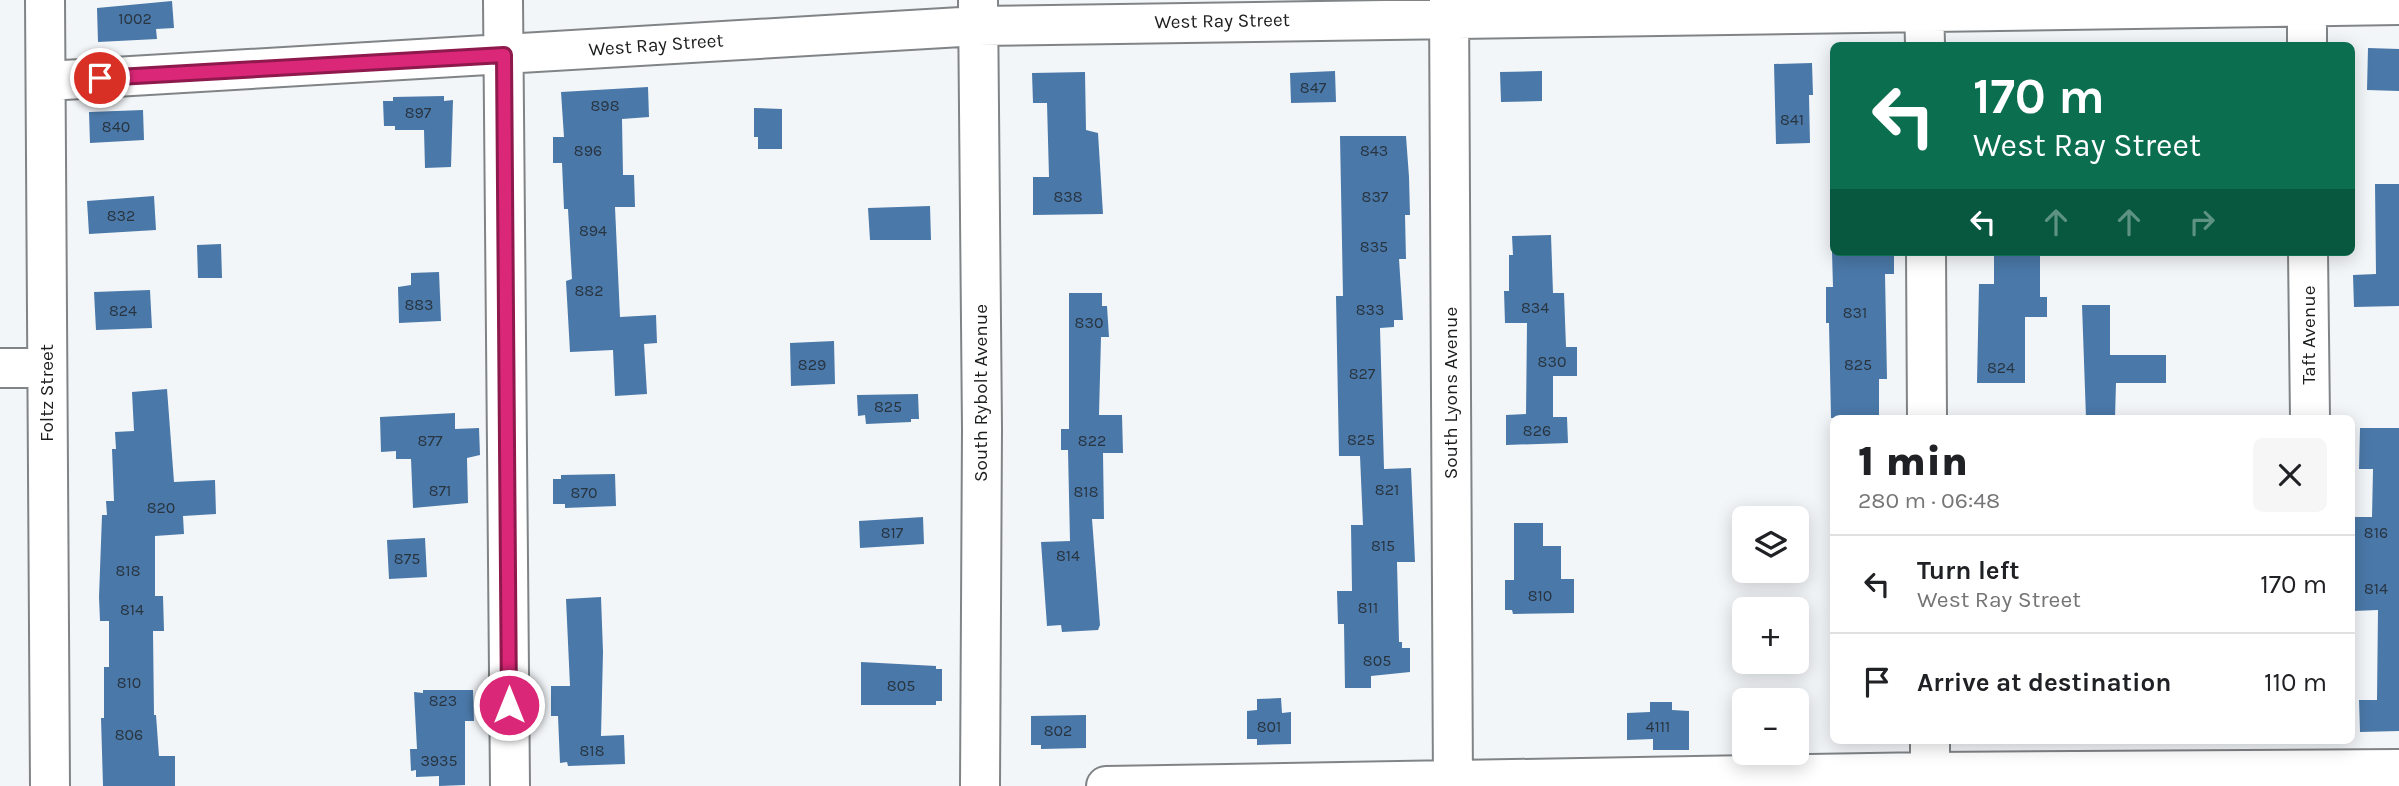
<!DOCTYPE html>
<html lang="en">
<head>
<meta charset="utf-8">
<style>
	:root { --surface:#fff; --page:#f6f6f6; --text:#202124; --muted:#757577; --line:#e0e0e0 }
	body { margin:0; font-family:Karla,sans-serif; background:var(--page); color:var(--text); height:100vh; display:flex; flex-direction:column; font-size:26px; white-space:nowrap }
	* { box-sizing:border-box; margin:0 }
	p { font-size:23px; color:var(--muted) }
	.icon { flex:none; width:38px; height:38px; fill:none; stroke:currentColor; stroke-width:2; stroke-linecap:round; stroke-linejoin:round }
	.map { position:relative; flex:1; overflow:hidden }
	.panel { position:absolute; left:1830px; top:415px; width:525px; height:329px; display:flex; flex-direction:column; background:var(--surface); border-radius:10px; box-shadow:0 4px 18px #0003 }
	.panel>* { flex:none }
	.guide { position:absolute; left:1830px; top:42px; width:525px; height:214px; border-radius:10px; box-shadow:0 4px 18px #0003; background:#0b6e4f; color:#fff; overflow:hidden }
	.buttons { position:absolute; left:1732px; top:506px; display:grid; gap:14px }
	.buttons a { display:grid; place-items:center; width:77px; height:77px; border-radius:10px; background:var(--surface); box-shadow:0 4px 18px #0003; font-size:35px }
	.pin { position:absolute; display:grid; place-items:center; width:60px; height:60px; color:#fff; margin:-30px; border:4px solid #fff; border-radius:50%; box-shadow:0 2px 7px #0007 }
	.me { position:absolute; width:77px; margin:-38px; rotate:0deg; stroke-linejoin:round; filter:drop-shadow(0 0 5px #0008) }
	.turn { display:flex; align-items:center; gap:24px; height:147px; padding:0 28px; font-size:32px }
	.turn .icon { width:91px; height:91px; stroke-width:2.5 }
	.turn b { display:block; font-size:49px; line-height:60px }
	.lanes { display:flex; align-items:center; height:66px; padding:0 28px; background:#0003; justify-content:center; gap:35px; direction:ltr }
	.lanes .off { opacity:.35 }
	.round { display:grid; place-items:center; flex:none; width:74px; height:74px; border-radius:10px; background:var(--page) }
	.headline { display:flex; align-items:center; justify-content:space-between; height:119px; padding:0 28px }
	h1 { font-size:42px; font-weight:800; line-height:52px }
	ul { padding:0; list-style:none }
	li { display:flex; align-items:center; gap:21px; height:98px; padding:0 28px; border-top:2px solid var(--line) }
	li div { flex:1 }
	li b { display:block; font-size:26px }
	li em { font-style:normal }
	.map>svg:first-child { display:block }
	.building { fill:#4a78a8 }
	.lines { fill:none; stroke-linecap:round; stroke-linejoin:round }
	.minor-casing { stroke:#818486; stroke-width:42 }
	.minor { stroke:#fff; stroke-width:38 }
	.route-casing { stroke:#8e194d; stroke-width:18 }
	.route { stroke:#db2777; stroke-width:12 }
	.labels { text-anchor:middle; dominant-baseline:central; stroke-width:5; stroke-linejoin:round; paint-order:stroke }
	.number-label { font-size:16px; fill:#283440 }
	.street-label { font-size:19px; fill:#1c1d1e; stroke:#fff }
</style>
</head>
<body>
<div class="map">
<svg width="2399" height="786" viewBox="0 0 2399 786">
	<rect width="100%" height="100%" fill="#f3f6f9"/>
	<!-- building -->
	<path class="building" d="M 172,1 L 174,28 L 156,29 L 157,39 L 98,42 L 97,8 Z
		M 2368,48 L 2399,49 L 2399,91 L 2367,90 Z
		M 1812,63 L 1813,95 L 1809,95 L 1810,143 L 1776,144 L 1774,64 Z
		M 1335,71 L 1336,102 L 1291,103 L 1290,73 Z
		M 1542,71 L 1542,101 L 1501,102 L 1500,72 Z
		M 1085,72 L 1086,130 L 1098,133 L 1103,214 L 1033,215 L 1033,177 L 1049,177 L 1047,103 L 1033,103 L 1032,73 Z
		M 648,87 L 649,117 L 622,119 L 623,175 L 634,175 L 635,207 L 615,207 L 620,317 L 656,315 L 657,343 L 644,344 L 647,394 L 615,396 L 613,350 L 570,352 L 566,281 L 572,279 L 568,209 L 564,209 L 562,163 L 553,163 L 553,137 L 564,137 L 561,92 Z
		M 444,96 L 444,101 L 453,100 L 451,167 L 425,168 L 424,130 L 395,130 L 395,126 L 384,126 L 383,101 L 393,101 L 393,97 Z
		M 754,108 L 782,109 L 782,149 L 758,149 L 758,137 L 754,137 Z
		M 143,110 L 144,140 L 90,143 L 89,112 Z
		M 1340,136 L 1406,136 L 1409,177 L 1410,215 L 1405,215 L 1406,259 L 1399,259 L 1403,320 L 1394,320 L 1394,327 L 1380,328 L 1384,469 L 1411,468 L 1415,562 L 1397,562 L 1399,642 L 1402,642 L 1402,648 L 1410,648 L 1410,672 L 1371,676 L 1371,688 L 1345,688 L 1344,624 L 1338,624 L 1337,591 L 1352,591 L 1351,525 L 1363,525 L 1360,456 L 1339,456 L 1336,296 L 1343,296 Z
		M 2375,184 L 2399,184 L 2399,306 L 2354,307 L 2353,275 L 2376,274 Z
		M 154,196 L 156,230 L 89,234 L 87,201 Z
		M 930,206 L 931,240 L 870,240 L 868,208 Z
		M 1551,235 L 1553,293 L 1564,293 L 1566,347 L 1577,347 L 1577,376 L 1553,376 L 1553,417 L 1567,417 L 1568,443 L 1506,445 L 1506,415 L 1526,414 L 1527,323 L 1505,323 L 1504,291 L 1509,291 L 1509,255 L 1513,255 L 1512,236 Z
		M 221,244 L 222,278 L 198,278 L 197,245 Z
		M 1832,252 L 1894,252 L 1894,274 L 1885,274 L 1887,379 L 1879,379 L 1879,418 L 1831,418 L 1829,323 L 1826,323 L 1826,287 L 1833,287 Z
		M 1994,252 L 2040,252 L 2040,297 L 2047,297 L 2047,317 L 2025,317 L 2025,383 L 1977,383 L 1979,284 L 1994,284 Z
		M 439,272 L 441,321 L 399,323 L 398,287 L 411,285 L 411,273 Z
		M 150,290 L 152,328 L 96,330 L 94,292 Z
		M 1069,293 L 1102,293 L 1102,306 L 1107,306 L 1109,337 L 1101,337 L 1099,415 L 1122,415 L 1123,453 L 1103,453 L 1104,519 L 1092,519 L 1100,625 L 1098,630 L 1062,632 L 1061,625 L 1047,626 L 1041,542 L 1070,541 L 1068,450 L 1061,450 L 1061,429 L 1069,429 Z
		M 2082,305 L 2110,305 L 2110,355 L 2166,355 L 2166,383 L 2116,383 L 2115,418 L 2086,418 Z
		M 834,341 L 835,384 L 791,386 L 790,343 Z
		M 167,389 L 174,482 L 215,480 L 216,514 L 183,516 L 184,534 L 155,536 L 155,596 L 163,596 L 164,631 L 153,631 L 154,715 L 156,715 L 159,756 L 175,756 L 175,786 L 103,786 L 101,718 L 104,718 L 104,667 L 109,667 L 109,621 L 100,621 L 99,597 L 102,515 L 107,515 L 106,501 L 114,501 L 112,449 L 116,449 L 115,432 L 134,431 L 132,392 Z
		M 918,394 L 919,419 L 911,419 L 911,422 L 866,424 L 865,415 L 858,416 L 857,395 Z
		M 455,413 L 455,429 L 479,428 L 480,455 L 467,458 L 468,503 L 413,508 L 411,459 L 396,459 L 396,451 L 381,452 L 380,417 Z
		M 2360,428 L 2399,428 L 2399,731 L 2360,732 L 2359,700 L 2377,700 L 2378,610 L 2353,611 L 2352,517 L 2372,517 L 2373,469 L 2359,469 Z
		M 615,474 L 616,506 L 565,508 L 565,504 L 553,504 L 553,479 L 561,479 L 561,475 Z
		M 923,517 L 924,544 L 860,548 L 859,521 Z
		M 1514,523 L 1543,523 L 1543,546 L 1561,546 L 1561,579 L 1574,579 L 1574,613 L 1513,614 L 1512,610 L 1505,610 L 1505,580 L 1514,580 Z
		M 425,538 L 427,577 L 389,579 L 387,540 Z
		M 601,597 L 603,652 L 601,736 L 624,735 L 625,764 L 568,766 L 567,762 L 560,763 L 558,716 L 551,716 L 551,686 L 570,686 L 566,599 Z
		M 861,662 L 936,666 L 936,669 L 942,669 L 942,701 L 936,701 L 936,705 L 861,705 Z
		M 423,690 L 473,690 L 474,721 L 465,721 L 465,785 L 439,786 L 439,776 L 416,777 L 416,770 L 411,771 L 410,749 L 417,749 L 414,692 L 423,693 Z
		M 1281,698 L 1282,713 L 1291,712 L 1291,744 L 1257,745 L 1257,739 L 1247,739 L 1247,711 L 1257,710 L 1257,699 Z
		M 1650,702 L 1672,702 L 1672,710 L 1689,711 L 1689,750 L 1653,750 L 1653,739 L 1627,740 L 1627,713 L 1650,712 Z
		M 1086,715 L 1086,748 L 1041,749 L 1041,745 L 1031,745 L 1031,716 Z"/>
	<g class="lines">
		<defs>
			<path id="minor" d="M 45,0 L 50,786
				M 503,0 L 510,786
				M 1449,0 L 1453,786
				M 1924,0 L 1925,46
				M 2307,0 L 2307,46
				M 978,1 L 982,429 L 980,786
				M 47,81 L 978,26 L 2399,5
				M 1926,252 L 1927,418
				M 2308,252 L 2310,418
				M 0,368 L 46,368
				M 1930,740 L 1930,786
				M 1106,786 L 1930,772 L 2399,769"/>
		</defs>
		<!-- minor casing -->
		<use href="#minor" class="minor-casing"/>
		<!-- minor -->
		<use href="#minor" class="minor"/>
	</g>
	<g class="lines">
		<defs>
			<path id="route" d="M 100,78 L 504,55 L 509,705"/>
		</defs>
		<!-- route casing -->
		<use href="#route" class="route-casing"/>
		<!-- route -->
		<use href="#route" class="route"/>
	</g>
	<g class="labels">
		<!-- number labels -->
		<g class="number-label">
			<text x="135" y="18">1002</text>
			<text x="1313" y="87">847</text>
			<text x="605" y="105">898</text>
			<text x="418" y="112">897</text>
			<text x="1792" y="119">841</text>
			<text x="116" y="126">840</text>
			<text x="588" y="150">896</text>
			<text x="1374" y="150">843</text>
			<text x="1068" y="196">838</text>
			<text x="1375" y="196">837</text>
			<text x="121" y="215">832</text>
			<text x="593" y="230">894</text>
			<text x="1374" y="246">835</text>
			<text x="589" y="290">882</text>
			<text x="419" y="304">883</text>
			<text x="1535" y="307">834</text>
			<text x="1370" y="309">833</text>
			<text x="123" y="310">824</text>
			<text x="1855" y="312">831</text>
			<text x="1089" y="322">830</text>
			<text x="1552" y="361">830</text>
			<text x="812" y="364">829</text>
			<text x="1858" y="364">825</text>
			<text x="2001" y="367">824</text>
			<text x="1362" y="373">827</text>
			<text x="888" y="406">825</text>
			<text x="1537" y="430">826</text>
			<text x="1361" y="439">825</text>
			<text x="430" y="440">877</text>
			<text x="1092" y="440">822</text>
			<text x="1387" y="489">821</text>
			<text x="440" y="490">871</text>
			<text x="1086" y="491">818</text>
			<text x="584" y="492">870</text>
			<text x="161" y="507">820</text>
			<text x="892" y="532">817</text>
			<text x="2376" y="532">816</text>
			<text x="1383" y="545">815</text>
			<text x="1068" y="555">814</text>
			<text x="407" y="558">875</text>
			<text x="128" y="570">818</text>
			<text x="2376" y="588">814</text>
			<text x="1540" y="595">810</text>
			<text x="1368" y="607">811</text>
			<text x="132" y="609">814</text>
			<text x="1377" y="660">805</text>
			<text x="129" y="682">810</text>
			<text x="901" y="685">805</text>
			<text x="443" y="700">823</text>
			<text x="1269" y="726">801</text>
			<text x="1658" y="726">4111</text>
			<text x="1058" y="730">802</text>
			<text x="129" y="734">806</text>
			<text x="592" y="750">818</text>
			<text x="439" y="760">3935</text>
		</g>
		<!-- street labels -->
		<g class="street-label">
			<text transform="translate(1222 21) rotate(-1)">West Ray Street</text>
			<text transform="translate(656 45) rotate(-4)">West Ray Street</text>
			<text transform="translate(2309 335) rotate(-90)">Taft Avenue</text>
			<text transform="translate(47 393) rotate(-90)">Foltz Street</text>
			<text transform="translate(981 393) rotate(-90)">South Rybolt Avenue</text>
			<text transform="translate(1451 393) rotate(-90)">South Lyons Avenue</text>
		</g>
	</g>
</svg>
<div class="buttons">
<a><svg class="icon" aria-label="layers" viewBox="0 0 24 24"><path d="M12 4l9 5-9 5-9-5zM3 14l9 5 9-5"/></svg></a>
<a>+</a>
<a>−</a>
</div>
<div class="pin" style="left:100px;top:78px;background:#d93025"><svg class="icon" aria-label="arrive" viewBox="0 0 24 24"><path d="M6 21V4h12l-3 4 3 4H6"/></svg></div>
<svg class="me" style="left:509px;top:705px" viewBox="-20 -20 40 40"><circle r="17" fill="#db2777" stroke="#fff" stroke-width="3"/><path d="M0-11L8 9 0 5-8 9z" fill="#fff"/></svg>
<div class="guide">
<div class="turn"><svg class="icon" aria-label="left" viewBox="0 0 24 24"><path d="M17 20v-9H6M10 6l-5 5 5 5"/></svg><div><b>170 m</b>West Ray Street</div></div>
<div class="lanes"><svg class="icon" aria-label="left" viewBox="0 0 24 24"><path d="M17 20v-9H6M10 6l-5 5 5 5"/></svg><svg class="icon off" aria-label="ahead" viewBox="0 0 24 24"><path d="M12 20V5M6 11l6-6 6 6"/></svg><svg class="icon off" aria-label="ahead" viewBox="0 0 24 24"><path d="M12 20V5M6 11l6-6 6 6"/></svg><svg class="icon off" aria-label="right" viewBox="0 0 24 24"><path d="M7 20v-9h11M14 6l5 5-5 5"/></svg></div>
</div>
<section class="panel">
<div class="headline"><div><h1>1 min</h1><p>280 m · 06:48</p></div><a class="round"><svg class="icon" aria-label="close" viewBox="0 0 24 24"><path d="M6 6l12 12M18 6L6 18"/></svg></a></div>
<ul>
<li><svg class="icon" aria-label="left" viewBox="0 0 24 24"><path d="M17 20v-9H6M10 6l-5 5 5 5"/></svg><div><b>Turn left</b><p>West Ray Street</p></div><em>170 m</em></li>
<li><svg class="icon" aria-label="arrive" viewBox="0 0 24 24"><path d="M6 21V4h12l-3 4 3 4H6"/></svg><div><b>Arrive at destination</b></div><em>110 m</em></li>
</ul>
</section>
</div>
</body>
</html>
